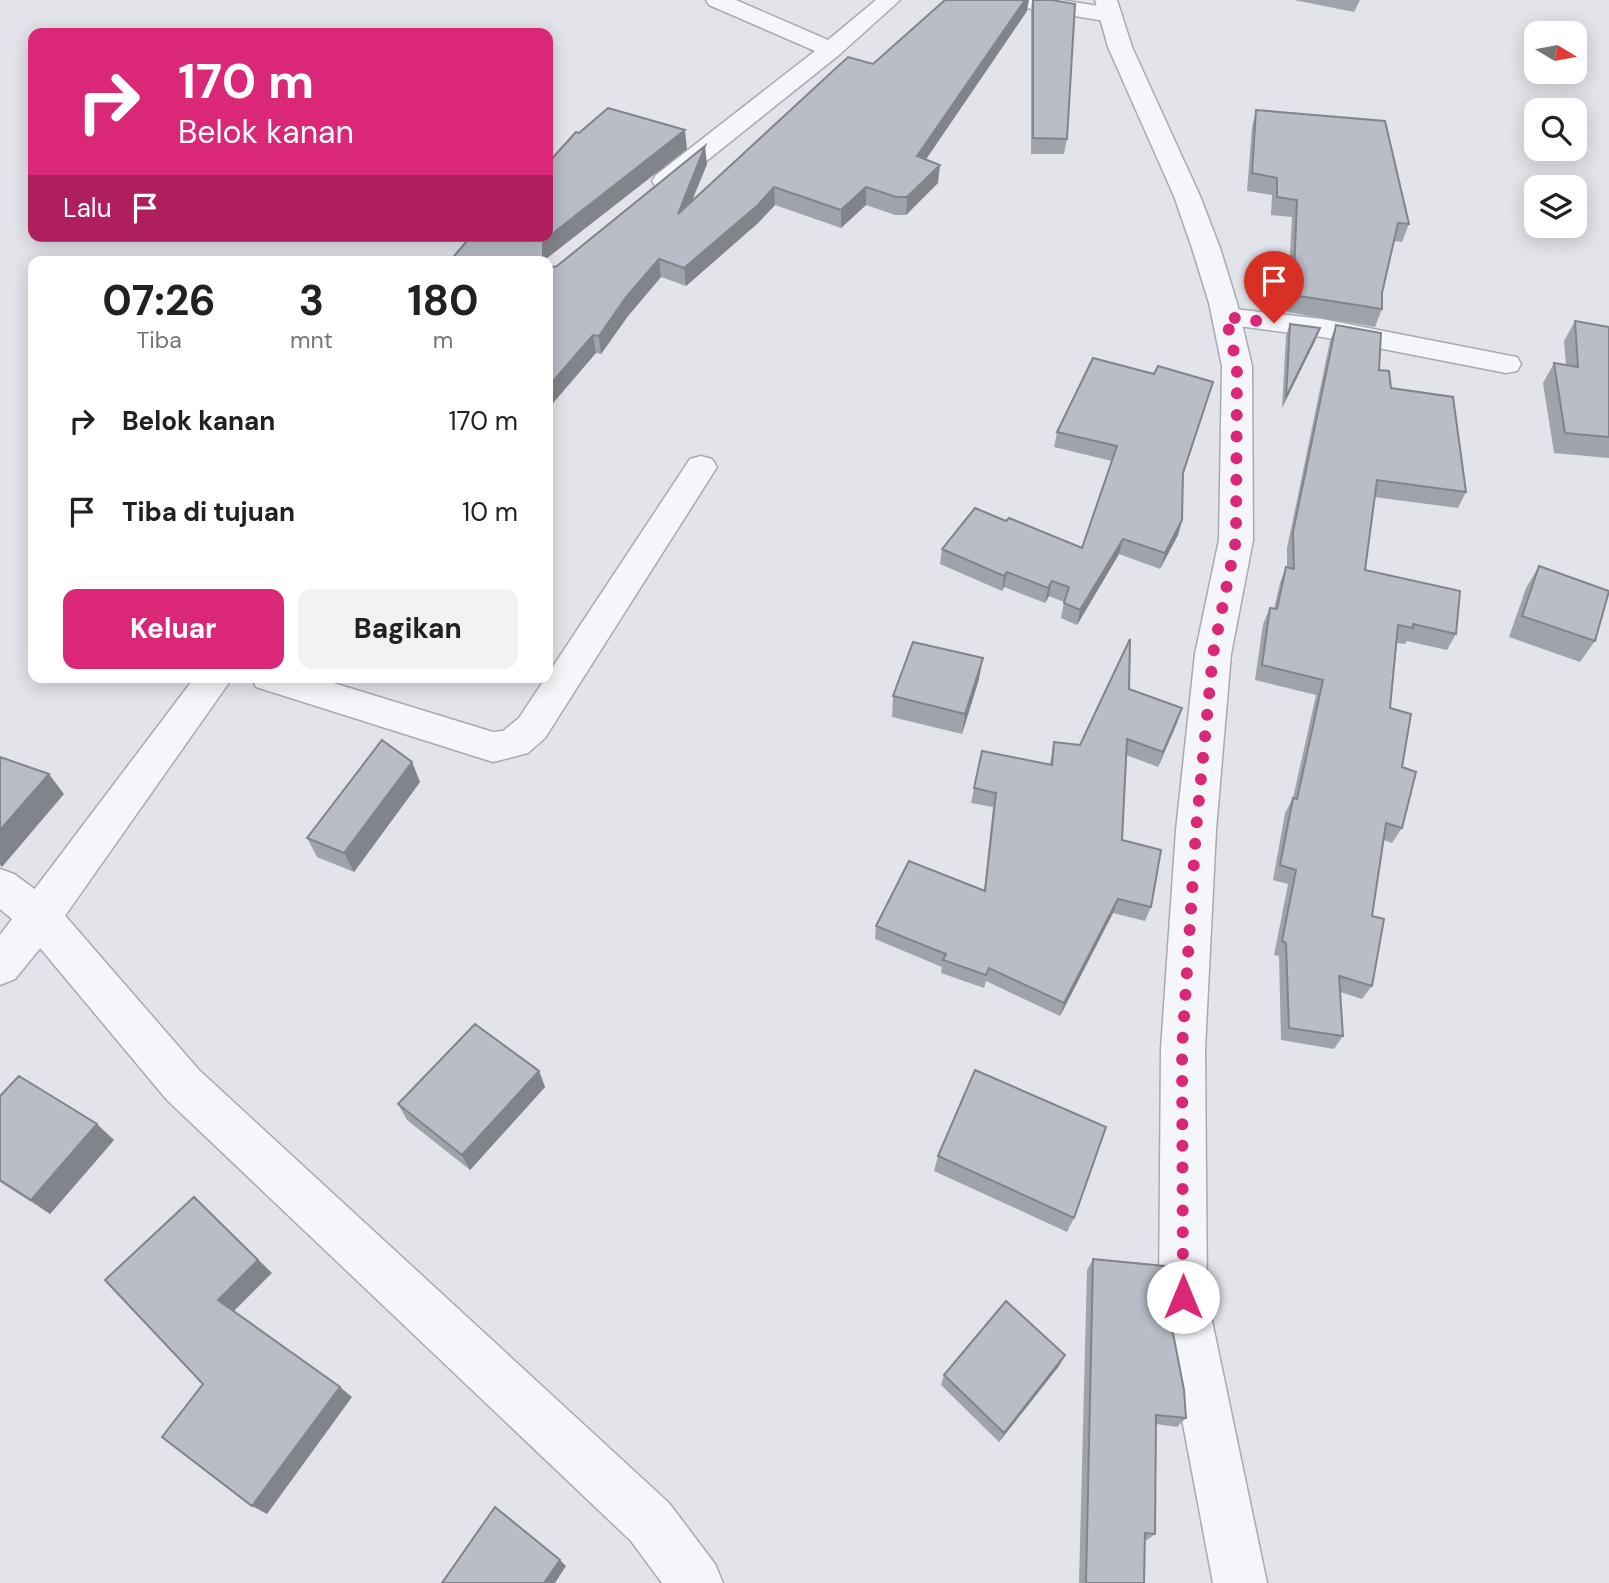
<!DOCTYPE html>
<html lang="id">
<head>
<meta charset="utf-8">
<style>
	:root { --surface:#fff; --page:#f2f2f2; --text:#202124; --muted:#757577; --accent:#db2777 }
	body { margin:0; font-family:"DM Sans",sans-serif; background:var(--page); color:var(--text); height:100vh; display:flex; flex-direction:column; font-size:26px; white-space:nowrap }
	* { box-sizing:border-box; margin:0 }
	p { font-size:23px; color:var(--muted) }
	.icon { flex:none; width:38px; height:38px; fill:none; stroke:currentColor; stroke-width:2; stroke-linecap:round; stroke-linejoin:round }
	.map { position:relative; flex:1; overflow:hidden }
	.drawer { position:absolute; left:28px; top:256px; width:525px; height:427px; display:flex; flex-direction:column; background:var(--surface); border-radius:14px; box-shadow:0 4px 18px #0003 }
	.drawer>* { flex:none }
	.top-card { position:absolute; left:28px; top:28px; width:525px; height:214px; border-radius:14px; box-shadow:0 4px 18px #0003; background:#db2777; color:#fff; overflow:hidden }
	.needle { width:46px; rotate:100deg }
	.controls { position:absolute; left:1524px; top:21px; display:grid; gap:14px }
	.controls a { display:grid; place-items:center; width:63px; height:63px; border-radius:14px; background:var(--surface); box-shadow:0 4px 18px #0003; font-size:35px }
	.pin { position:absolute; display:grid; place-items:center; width:60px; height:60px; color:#fff; margin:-72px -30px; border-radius:50% 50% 50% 0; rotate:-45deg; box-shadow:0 0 7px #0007 }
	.pin .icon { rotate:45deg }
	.me { position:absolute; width:77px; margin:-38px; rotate:0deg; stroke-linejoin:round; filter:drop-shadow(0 0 5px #0008) }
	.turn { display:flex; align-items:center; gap:24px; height:147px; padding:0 35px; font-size:32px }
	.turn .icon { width:91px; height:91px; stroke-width:2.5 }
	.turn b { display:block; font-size:49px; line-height:60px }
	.then { display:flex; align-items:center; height:66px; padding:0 35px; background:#0003; gap:14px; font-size:26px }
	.eta { display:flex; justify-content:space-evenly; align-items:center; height:119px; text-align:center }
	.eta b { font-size:42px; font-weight:700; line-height:49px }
	.button { display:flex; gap:14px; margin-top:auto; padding:14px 35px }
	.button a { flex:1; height:80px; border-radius:14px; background:var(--accent); color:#fff; font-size:28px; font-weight:700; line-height:80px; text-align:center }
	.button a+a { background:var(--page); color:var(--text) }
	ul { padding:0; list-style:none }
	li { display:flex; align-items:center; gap:21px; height:91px; padding:0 35px }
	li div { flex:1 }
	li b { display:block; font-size:26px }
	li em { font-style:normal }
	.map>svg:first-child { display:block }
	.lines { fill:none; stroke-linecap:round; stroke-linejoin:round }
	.minor-casing { stroke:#a7aab4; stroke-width:3 }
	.tertiary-casing { stroke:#a7aab4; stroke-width:3 }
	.minor { fill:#f5f6f9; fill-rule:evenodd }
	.tertiary { fill:#f5f6f9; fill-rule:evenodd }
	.wall { fill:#9fa3ab }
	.shaded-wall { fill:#82848b }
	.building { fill:#b9bdc7; stroke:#82848b; stroke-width:2 }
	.route { stroke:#db2777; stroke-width:12; stroke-dasharray:0 21.6 }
</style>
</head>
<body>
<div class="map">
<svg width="1609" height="1583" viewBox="0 0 1609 1583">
	<rect width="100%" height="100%" fill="#e2e4ea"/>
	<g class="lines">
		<defs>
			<path id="minor" d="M 706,0 L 736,0 L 828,40 L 876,0 L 900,0 L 839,55 L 674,187 L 665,189 L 656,187 L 652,181 L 656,175 L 815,51 L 709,5 Z
				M 1009,0 L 1061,0 L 1111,8 L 1119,10 L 1122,15 L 1119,20 L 1111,22 L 1020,7 L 1012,5 Z
				M 1226,308 L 1322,319 L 1506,355 L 1517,357 L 1521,364 L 1517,371 L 1506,373 L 1322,337 L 1216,323 L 1212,317 L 1216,311 Z
				M 701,456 L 712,459 L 717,467 L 545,738 L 528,753 L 493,762 L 256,687 L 251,677 L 314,677 L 493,732 L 503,731 L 519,718 L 690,459 Z
				M 195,677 L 233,677 L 55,930 L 15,979 L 0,985 L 0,935 Z"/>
			<path id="tertiary" d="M 1095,0 L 1117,0 L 1132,47 L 1200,196 L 1220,248 L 1237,303 L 1252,366 L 1253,540 L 1231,654 L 1216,830 L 1205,1049 L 1207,1297 L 1267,1583 L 1213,1583 L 1159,1297 L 1161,1049 L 1176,830 L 1195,654 L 1219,540 L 1222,366 L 1209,303 L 1192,248 L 1174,196 L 1108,47 Z
				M 0,869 L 14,874 L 55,904 L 199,1070 L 669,1503 L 715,1564 L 723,1583 L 662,1583 L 631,1541 L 167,1100 L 25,930 L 0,909 Z"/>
		</defs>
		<!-- minor casing -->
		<use href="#minor" class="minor-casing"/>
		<!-- tertiary casing -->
		<use href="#tertiary" class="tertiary-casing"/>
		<!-- minor -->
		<use href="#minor" class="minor"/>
		<!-- tertiary -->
		<use href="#tertiary" class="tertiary"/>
	</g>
	<!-- wall -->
	<path class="wall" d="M 1032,0 L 1067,139 L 1064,154 L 1031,154 L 1031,11 Z
		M 1294,0 L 1360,0 L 1354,12 Z
		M 1027,11 L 926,159 L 938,183 L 906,215 L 895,215 L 866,205 L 841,228 L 775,205 L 758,223 L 686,286 L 661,277 L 628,316 L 601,354 L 596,353 L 557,266 L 707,164 L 692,201 L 873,64 Z
		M 1256,110 L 1409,224 L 1402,242 L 1394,241 L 1382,293 L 1382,309 L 1375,327 L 1287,312 L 1292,217 L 1271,215 L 1272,195 L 1247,191 L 1252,127 Z
		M 1575,321 L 1609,327 L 1609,458 L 1554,453 L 1543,383 L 1554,363 L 1566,365 L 1564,341 Z
		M 1290,324 L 1316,339 L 1282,408 L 1286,335 Z
		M 1336,325 L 1379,370 L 1391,388 L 1466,492 L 1458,508 L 1374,497 L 1365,570 L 1456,634 L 1447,650 L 1407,641 L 1405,644 L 1397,643 L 1390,708 L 1402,767 L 1402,828 L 1392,843 L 1384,840 L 1372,916 L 1372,986 L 1362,999 L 1340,992 L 1343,1036 L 1334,1049 L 1281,1040 L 1279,956 L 1274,955 L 1288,884 L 1273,880 L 1285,813 L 1293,798 L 1316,695 L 1255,680 L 1263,624 L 1270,608 L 1274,609 L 1280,583 L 1286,567 L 1287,567 L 1287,548 L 1330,341 Z
		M 1154,374 L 1213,382 L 1183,475 L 1182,520 L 1178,535 L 1160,569 L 1119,554 L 1077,625 L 1061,618 L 1064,602 L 1049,596 L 1045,603 L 1004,587 L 1002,591 L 940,564 L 942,549 L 1006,521 L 1082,548 L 1112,461 L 1054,447 L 1057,432 Z
		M 1539,566 L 1595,641 L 1580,662 L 1509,637 L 1526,588 Z
		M 979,679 L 962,734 L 892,717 L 893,696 Z
		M 1129,689 L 1177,723 L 1158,767 L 1126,755 L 1122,840 L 1151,907 L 1145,921 L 1113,913 L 1060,1016 L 986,981 L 984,988 L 941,973 L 942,967 L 875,939 L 876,926 L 984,891 L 993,807 L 971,803 L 974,788 L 1050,764 L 1054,742 L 1080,745 Z
		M 412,762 L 420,782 L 354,872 L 317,857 L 307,838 Z
		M 539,1071 L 545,1087 L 470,1170 L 407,1120 L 398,1104 Z
		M 0,1096 L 114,1140 L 50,1214 L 0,1182 Z
		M 938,1156 L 1074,1218 L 1067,1232 L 934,1171 Z
		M 1093,1259 L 1164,1287 L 1186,1418 L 1177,1427 L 1156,1424 L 1155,1534 L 1147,1540 L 1145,1540 L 1144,1583 L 1079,1583 L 1087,1270 Z
		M 1059,1366 L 999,1442 L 941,1385 L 944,1375 Z"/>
	<!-- shaded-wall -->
	<path class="shaded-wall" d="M 1025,0 L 1029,0 L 1027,11 L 916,174 L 917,156 Z
		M 685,130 L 687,149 L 546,259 L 546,261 L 543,261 L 543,241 Z
		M 705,146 L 707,164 L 679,232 L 678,214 Z
		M 940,165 L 938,183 L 906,215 L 907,197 Z
		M 774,187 L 775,205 L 758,223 L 686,286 L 684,268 Z
		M 866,187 L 866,205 L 841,228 L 841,210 Z
		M 659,259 L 661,277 L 628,316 L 601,354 L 599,336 L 626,297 Z
		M 1320,328 L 1316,339 L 1282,408 L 1286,397 Z
		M 593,335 L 596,353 L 548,409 L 548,387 Z
		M 1182,520 L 1178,535 L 1160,569 L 1165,553 Z
		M 1123,539 L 1119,554 L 1077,625 L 1080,610 Z
		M 1007,572 L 1004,587 L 1002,591 L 1004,576 Z
		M 1052,581 L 1049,596 L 1045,603 L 1048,588 Z
		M 983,658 L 979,679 L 962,734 L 965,714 Z
		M 1182,708 L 1177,723 L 1158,767 L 1163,752 Z
		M 412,762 L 420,782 L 354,872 L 344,853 Z
		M 49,774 L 64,794 L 2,867 L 0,865 L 0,830 Z
		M 1118,899 L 1113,913 L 1060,1016 L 1064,1003 Z
		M 539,1071 L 545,1087 L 470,1170 L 462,1155 Z
		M 97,1124 L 114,1140 L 50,1214 L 31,1200 Z
		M 194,1197 L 272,1273 L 233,1312 L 218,1300 Z
		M 1065,1355 L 1059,1366 L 999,1442 L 1004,1433 Z
		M 340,1387 L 352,1397 L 267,1514 L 252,1506 Z
		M 560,1560 L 566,1566 L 555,1583 L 544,1583 Z"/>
	<!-- building -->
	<path class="building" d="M 945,0 L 1025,0 L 917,156 L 940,165 L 907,197 L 896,197 L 866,187 L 841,210 L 774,187 L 758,205 L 684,268 L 659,259 L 626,297 L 599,336 L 593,335 L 548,387 L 548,268 L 557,266 L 705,146 L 678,214 L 848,57 L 873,64 Z
		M 1033,0 L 1052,0 L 1075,4 L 1067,139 L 1033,138 Z
		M 608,108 L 685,130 L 543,241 L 543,261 L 450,261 L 471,236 L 548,236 L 548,163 L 576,132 L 579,133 Z
		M 1256,110 L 1385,121 L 1409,224 L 1398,223 L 1382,293 L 1382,309 L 1293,295 L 1297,200 L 1277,197 L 1277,178 L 1252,173 Z
		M 1575,321 L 1609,327 L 1609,437 L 1565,433 L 1554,363 L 1578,367 Z
		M 1290,324 L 1320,328 L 1286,397 Z
		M 1336,325 L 1381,333 L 1379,370 L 1389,371 L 1391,388 L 1453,397 L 1466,492 L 1377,480 L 1365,570 L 1460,591 L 1456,634 L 1413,624 L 1413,628 L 1398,625 L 1390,708 L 1411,714 L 1402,767 L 1416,772 L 1402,828 L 1386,823 L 1372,916 L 1384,919 L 1372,986 L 1339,976 L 1343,1036 L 1289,1028 L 1286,943 L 1282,941 L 1296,870 L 1280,865 L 1293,798 L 1297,799 L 1323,680 L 1262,665 L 1270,608 L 1277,609 L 1286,567 L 1294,569 L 1293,532 Z
		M 1093,358 L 1154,374 L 1158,366 L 1213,382 L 1183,473 L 1182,520 L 1165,553 L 1123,539 L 1080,610 L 1064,603 L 1069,587 L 1052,581 L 1048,588 L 1007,572 L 1004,576 L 942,549 L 975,508 L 1006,521 L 1009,518 L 1082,548 L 1117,446 L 1057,432 Z
		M 1539,566 L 1609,591 L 1595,641 L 1522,616 Z
		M 1130,639 L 1129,689 L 1182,708 L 1163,752 L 1127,739 L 1122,840 L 1161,850 L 1151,907 L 1118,899 L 1064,1003 L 989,968 L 986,975 L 943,960 L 946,954 L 876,926 L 909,861 L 985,891 L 996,793 L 974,788 L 982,751 L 1052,765 L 1054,742 L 1080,745 Z
		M 913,642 L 983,658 L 965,714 L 893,696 Z
		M 382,740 L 412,762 L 344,853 L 307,838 Z
		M 0,757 L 49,774 L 0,830 Z
		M 475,1024 L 539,1071 L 462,1155 L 398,1104 Z
		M 975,1070 L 1106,1127 L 1074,1218 L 938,1156 Z
		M 19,1076 L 97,1124 L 31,1200 L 0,1180 L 0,1096 Z
		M 194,1197 L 258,1260 L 218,1300 L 340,1387 L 252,1506 L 162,1437 L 203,1384 L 105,1280 Z
		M 1093,1259 L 1164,1266 L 1164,1287 L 1184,1390 L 1186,1418 L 1156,1415 L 1155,1534 L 1145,1533 L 1144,1583 L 1086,1583 Z
		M 1006,1301 L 1065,1355 L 1004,1433 L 944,1375 Z
		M 495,1507 L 560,1560 L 544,1583 L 442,1583 Z"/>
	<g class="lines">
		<!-- route -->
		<path class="route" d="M 1183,1297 L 1182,1049 L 1196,830 L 1213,654 L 1236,540 L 1237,366 L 1226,317 L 1274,323"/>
	</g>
</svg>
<div class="controls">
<a><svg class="needle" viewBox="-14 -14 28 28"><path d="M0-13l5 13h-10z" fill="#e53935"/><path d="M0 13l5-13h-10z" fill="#757577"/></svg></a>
<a><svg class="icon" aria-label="search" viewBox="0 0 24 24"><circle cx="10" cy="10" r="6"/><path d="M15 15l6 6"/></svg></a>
<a><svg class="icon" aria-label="layers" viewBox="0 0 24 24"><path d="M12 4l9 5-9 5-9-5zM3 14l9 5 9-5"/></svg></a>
</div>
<div class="pin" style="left:1274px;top:323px;background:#d93025"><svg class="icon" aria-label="arrive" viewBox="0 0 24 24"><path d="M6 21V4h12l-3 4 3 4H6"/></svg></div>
<svg class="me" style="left:1183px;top:1297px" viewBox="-20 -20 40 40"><circle r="19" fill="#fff"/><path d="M0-13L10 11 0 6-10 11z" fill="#db2777"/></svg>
<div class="top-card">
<div class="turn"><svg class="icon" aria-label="right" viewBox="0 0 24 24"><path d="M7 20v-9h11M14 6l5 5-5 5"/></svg><div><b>170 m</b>Belok kanan</div></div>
<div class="then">Lalu<svg class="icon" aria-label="arrive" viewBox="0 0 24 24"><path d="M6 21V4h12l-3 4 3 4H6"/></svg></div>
</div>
<section class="drawer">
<div class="eta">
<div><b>07:26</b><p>Tiba</p></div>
<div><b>3</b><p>mnt</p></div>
<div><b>180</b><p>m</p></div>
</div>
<ul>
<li><svg class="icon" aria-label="right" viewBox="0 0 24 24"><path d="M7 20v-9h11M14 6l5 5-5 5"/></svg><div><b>Belok kanan</b></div><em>170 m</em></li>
<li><svg class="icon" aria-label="arrive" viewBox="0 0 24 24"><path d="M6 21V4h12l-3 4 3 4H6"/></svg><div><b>Tiba di tujuan</b></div><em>10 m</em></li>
</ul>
<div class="button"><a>Keluar</a><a>Bagikan</a></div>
</section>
</div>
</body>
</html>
